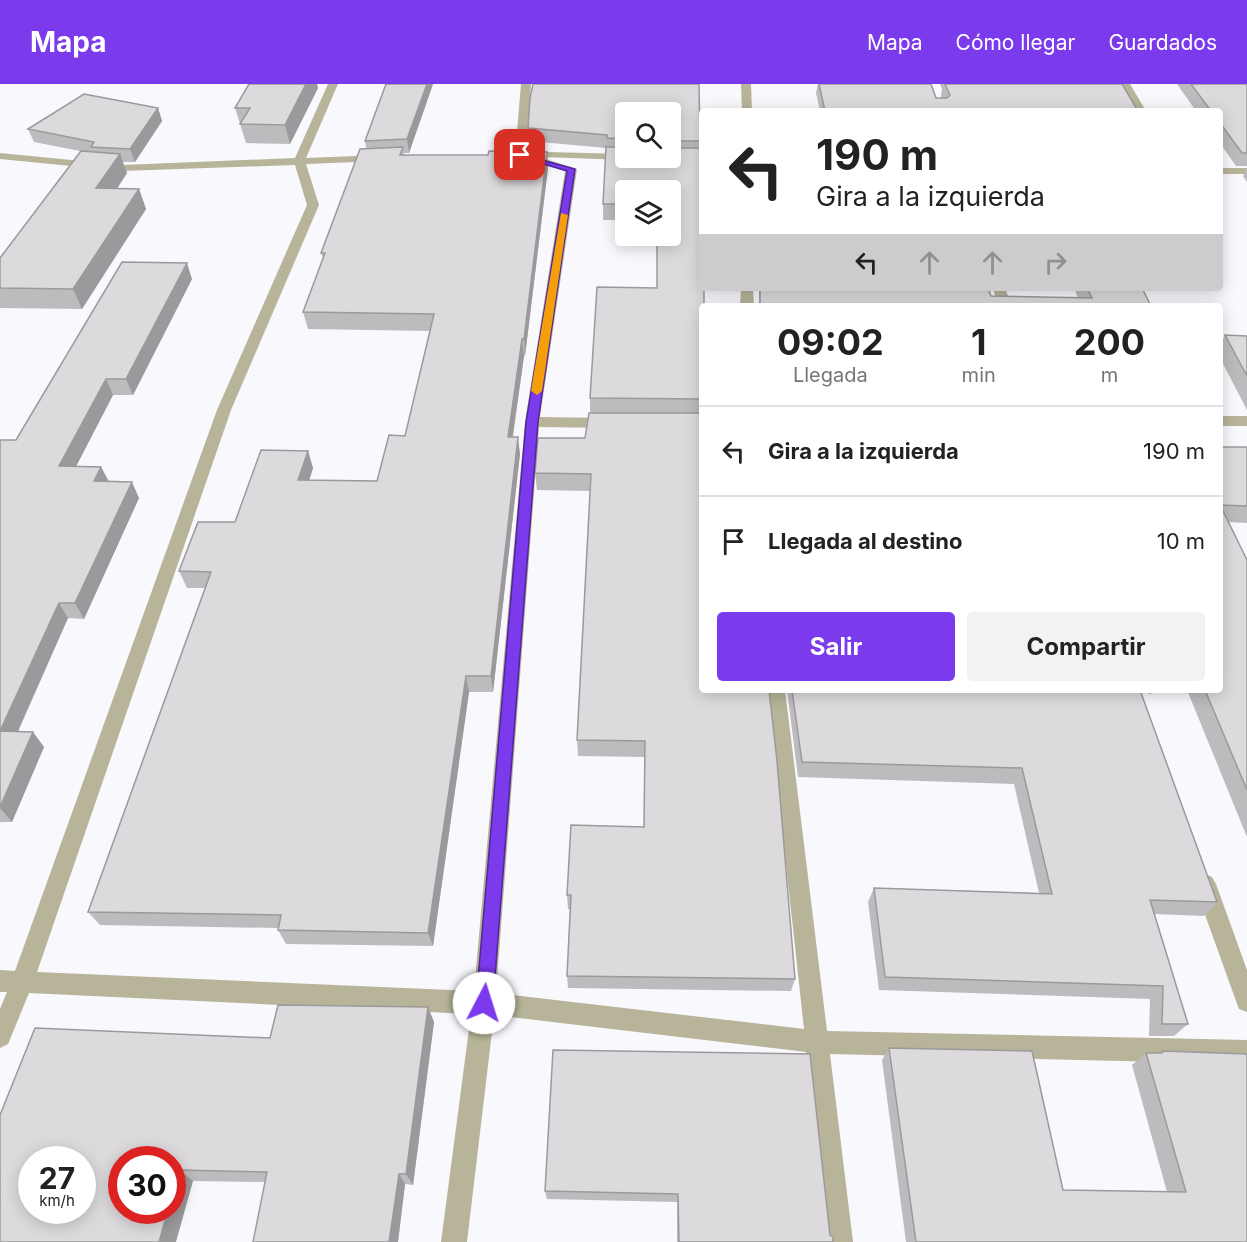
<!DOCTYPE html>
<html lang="es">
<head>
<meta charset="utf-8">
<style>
	:root { --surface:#fff; --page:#f2f2f2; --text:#222; --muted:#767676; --line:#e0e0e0; --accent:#7c3aed }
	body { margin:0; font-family:Inter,sans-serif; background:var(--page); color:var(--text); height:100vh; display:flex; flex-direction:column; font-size:22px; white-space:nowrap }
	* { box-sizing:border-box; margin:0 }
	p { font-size:20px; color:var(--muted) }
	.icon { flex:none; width:33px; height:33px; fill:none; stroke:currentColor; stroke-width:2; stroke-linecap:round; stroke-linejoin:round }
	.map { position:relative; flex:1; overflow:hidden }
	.side { position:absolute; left:699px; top:219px; width:524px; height:390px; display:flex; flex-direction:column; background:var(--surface); border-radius:6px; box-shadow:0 3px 15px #0003 }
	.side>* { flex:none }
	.banner { position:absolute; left:699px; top:24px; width:524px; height:183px; border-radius:6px; box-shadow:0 3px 15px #0003; background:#fff; color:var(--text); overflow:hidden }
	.fabs { position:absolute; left:615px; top:18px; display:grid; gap:12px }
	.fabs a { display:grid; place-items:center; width:66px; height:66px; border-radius:6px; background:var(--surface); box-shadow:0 3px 15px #0003; font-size:30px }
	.speed { position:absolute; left:18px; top:1062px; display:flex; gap:12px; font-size:30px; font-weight:700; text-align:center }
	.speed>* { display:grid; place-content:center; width:78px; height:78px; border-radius:50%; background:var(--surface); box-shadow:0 3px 15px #0003; line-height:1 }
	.speed small { font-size:15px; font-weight:400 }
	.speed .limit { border:9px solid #d22; background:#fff; color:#111 }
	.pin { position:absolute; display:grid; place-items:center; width:51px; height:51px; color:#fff; margin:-26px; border-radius:12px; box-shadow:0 3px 9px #0006 }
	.me { position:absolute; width:66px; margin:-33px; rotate:5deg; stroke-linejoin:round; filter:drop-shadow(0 0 4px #0008) }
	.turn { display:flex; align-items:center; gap:21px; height:126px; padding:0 18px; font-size:27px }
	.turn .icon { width:78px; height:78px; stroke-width:2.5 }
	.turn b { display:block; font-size:42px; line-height:51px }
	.lanes { display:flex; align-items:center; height:57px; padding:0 18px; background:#0003; justify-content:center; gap:30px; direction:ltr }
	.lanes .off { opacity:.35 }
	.eta { display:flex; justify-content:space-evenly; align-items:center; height:102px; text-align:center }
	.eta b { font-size:36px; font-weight:700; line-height:42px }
	.primary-button { display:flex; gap:12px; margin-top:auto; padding:12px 18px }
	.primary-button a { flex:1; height:69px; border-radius:6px; background:var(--accent); color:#fff; font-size:24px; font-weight:700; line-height:69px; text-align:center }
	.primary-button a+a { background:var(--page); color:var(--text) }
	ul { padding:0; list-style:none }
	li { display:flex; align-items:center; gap:18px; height:90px; padding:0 18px; border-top:2px solid var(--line) }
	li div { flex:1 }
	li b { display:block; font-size:22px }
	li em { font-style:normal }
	header { display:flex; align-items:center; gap:36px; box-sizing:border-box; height:84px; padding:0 30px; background:var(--accent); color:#fff }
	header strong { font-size:28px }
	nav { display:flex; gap:33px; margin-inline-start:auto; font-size:21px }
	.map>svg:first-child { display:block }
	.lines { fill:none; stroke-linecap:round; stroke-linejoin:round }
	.minor { fill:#b7b499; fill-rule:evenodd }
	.wall { fill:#bebbbf; fill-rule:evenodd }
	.shaded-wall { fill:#9b999b }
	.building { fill:#dddade; stroke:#9b999b; stroke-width:1.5; fill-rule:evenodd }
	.route { fill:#7c3aed; stroke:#51269a; stroke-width:1.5 }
	.slow { fill:#f59e0b }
</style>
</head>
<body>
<header>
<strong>Mapa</strong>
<nav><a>Mapa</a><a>Cómo llegar</a><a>Guardados</a></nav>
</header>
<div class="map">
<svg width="1247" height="1158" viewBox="0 0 1247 1158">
	<rect width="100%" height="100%" fill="#f8f8fd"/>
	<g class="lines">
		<!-- minor -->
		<path class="minor" d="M 328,0 L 338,0 L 306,74 L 381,71 L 387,74 L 381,77 L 306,80 L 319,121 L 231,326 L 37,888 L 474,907 L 525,338 L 565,87 L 515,71 L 521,0 L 531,0 L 526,69 L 577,85 L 540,333 L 611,334 L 618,339 L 611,344 L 539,343 L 496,909 L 804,945 L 767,606 L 785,606 L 827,947 L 1247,956 L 1247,980 L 830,970 L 853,1158 L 827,1158 L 806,968 L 494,931 L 467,1158 L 441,1158 L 471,930 L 29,909 L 8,960 L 0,964 L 0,925 L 7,908 L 0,908 L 0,886 L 15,887 L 217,326 L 307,121 L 295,81 L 122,87 L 0,75 L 0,69 L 122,81 L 295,74 Z
			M 741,0 L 751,0 L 752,27 L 742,27 Z
			M 1120,0 L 1130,0 L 1146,27 L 1136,27 Z
			M 547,68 L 626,70 L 626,74 L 631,74 L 626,76 L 543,73 L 542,71 Z
			M 1220,84 L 1247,84 L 1247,90 L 1220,90 Z
			M 741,204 L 753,204 L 754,222 L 740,222 Z
			M 993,204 L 1005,204 L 1012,222 L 998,222 Z
			M 1220,332 L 1247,332 L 1247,342 L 1220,342 Z
			M 1205,790 L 1212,793 L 1216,800 L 1247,886 L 1247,928 L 1239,925 L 1236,917 L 1194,800 L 1198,793 Z"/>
	</g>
	<!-- wall -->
	<path class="wall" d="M 433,0 L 409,69 L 404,69 L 404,71 L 488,71 L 547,68 L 548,84 L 525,272 L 524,272 L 513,353 L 520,370 L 493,608 L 469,608 L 433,862 L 286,860 L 278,846 L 278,844 L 100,841 L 88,828 L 205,504 L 187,504 L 179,487 L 235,438 L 308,367 L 313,384 L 309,396 L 377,397 L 405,352 L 430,247 L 308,245 L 303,228 L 323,174 L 321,169 L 366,64 L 365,57 Z
		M 533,0 L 699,0 L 702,132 L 702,204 L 704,204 L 704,220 L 759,220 L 759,204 L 988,204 L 991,212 L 1078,214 L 1074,204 L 1142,204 L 1151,222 L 702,222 L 702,606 L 769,606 L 777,677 L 795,895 L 791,907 L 568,904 L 567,892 L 570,825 L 568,825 L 567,811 L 571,741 L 644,743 L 644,673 L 578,672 L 577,656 L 590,407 L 537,406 L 535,389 L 538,354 L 585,354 L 589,329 L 590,329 L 590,314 L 597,203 L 657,204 L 657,152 L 670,152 L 670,106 L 626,106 L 626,136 L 603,136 L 603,120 L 606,64 L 529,57 L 528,44 L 530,14 ZM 626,28 L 670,28 L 670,74 L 626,74 Z
		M 818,0 L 931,0 L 936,14 L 941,14 L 941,11 L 942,5 L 940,0 L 1122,0 L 1138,27 L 820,27 L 816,9 Z
		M 1177,0 L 1247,0 L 1247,82 L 1236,82 L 1220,59 L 1220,27 L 1196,27 Z
		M 318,4 L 290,60 L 246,59 L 235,24 Z
		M 158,24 L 162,37 L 135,78 L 123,78 L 127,89 L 117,105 L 139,105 L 146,125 L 82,225 L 0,224 L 0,174 L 80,67 L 34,58 L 28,45 Z
		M 1247,84 L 1247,98 L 1243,92 Z
		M 192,195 L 133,311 L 113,311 L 76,382 L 101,383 L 109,397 L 139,414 L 84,535 L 68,534 L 18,648 L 44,663 L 12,738 L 0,738 L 0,356 L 16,356 Z
		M 1225,251 L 1247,252 L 1247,326 L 1220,274 L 1220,261 Z
		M 1220,363 L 1247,363 L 1247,439 L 1228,438 L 1247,476 L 1247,753 L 1187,606 L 1220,606 Z
		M 787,606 L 1140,606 L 1217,818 L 1204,832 L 1154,830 L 1188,940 L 1174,952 L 1149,952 L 1150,915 L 879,906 L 868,818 L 874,804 L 1039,809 L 1014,700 L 798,693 Z
		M 1146,606 L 1161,606 L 1149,610 Z
		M 428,923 L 434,938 L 413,1101 L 405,1100 L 398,1158 L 253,1158 L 265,1098 L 193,1097 L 0,1158 L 270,954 Z
		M 889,964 L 1063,1106 L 1167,1108 L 1132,981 L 1146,969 L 1160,969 L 1163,967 L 1247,1158 L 906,1158 L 882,976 Z
		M 553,966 L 830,1151 L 833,1158 L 677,1158 L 677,1118 L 547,1115 L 545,1107 Z"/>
	<!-- shaded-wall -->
	<path class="shaded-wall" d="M 306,0 L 317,0 L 318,4 L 290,60 L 285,41 Z
		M 427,0 L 433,0 L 409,69 L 407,55 Z
		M 158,24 L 162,37 L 135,78 L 130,65 Z
		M 547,68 L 548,84 L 525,272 L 524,255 Z
		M 120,70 L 127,89 L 104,124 L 96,104 Z
		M 139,105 L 146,125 L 82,225 L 73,205 Z
		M 187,179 L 192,195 L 133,311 L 126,295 Z
		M 522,255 L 524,272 L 510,370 L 508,353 Z
		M 106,295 L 113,311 L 68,398 L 59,382 Z
		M 518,353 L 520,370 L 493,608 L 491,592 Z
		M 308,367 L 313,384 L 304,413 L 298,396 Z
		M 101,383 L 109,399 L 94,397 Z
		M 132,398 L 139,414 L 84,535 L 75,519 Z
		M 59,519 L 68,534 L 11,662 L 0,648 Z
		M 466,592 L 469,608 L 433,862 L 428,849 Z
		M 1152,606 L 1161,606 L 1149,610 Z
		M 33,648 L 44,663 L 12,738 L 0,724 Z
		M 428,923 L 434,938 L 413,1101 L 406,1090 Z
		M 180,1086 L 193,1097 L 176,1158 L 159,1158 L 168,1126 L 172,1126 L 172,1111 Z
		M 399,1090 L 405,1100 L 398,1158 L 389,1158 Z"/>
	<!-- building -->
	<path class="building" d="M 249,0 L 306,0 L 285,41 L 240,40 L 250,24 L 235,24 Z
		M 386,0 L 427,0 L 407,55 L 365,57 Z
		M 533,0 L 699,0 L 700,57 L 670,57 L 670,28 L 626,28 L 626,55 L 607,54 L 607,51 L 528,44 L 530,14 Z
		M 819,0 L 931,0 L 936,14 L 947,14 L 950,11 L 945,0 L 1122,0 L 1138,27 L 825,27 Z
		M 1191,0 L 1247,0 L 1247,69 L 1242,69 L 1220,39 L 1220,27 L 1211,27 Z
		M 84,10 L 158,24 L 130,65 L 91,63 L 94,58 L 28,45 Z
		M 403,63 L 400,71 L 488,71 L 489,67 L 547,68 L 524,255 L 522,255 L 508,353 L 518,353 L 491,592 L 466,592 L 428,849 L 278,846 L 281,831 L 88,828 L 211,488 L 179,487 L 198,438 L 235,438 L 261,366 L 308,367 L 298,396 L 377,397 L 389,351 L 405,352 L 434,230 L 303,228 L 325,169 L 321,169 L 360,65 Z
		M 606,63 L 626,63 L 626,74 L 670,74 L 670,64 L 700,64 L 702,132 L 702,204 L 704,204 L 704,220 L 760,220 L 760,204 L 988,204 L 991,212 L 1092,214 L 1087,204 L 1142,204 L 1151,222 L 702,222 L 702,315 L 590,314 L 597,203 L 657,204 L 657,152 L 670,152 L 670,106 L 626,106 L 626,120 L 603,120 Z
		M 81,67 L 120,70 L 96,104 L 139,105 L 73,205 L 0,204 L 0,174 Z
		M 122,178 L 187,179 L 126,295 L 106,295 L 59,382 L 101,383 L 94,397 L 132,398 L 75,519 L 59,519 L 0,647 L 0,356 L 16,356 Z
		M 1225,251 L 1247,252 L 1247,292 Z
		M 589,329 L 702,329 L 702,606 L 769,606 L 777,677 L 795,895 L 567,892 L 571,811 L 567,811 L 571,741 L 644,743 L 645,657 L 577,656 L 591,390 L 535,389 L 538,354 L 585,354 Z
		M 1220,363 L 1247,363 L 1247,422 L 1220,421 L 1247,476 L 1247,706 L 1205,606 L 1220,606 Z
		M 792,606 L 1140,606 L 1217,818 L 1150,816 L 1188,940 L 1162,940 L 1163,902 L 885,893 L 874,804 L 1052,810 L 1022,684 L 802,678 Z
		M 0,647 L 33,648 L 0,723 Z
		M 278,921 L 428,923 L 406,1090 L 399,1090 L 389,1158 L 253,1158 L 267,1088 L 180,1086 L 172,1111 L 172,1076 L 122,1076 L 122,1126 L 168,1126 L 159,1158 L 0,1158 L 0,1031 L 35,944 L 270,954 ZM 32,1076 L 82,1076 L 82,1126 L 32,1126 Z
		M 889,964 L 1032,967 L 1063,1106 L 1186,1108 L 1146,969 L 1162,969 L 1163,967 L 1247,970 L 1247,1158 L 916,1158 Z
		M 553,966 L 810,970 L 830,1151 L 833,1153 L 833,1158 L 679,1158 L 678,1110 L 545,1107 Z"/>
	<!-- route -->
	<path class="route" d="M 517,69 L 575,85 L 538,338 L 493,919 L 491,925 L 484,927 L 478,925 L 476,919 L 526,338 L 567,87 L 517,72 Z"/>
	<!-- slow -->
	<path class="slow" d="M 561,129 L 568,131 L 542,307 L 537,311 L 531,307 Z"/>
</svg>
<div class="fabs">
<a><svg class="icon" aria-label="search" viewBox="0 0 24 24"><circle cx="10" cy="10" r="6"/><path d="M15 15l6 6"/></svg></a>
<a><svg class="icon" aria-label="layers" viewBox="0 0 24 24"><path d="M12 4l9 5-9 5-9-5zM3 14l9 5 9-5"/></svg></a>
</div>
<div class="speed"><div>27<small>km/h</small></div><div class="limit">30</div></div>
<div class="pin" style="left:520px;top:71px;background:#d93025"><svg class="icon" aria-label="arrive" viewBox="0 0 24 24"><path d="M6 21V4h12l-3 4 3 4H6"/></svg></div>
<svg class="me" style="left:484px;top:919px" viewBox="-20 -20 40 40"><circle r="19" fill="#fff"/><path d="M0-13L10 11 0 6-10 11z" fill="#7c3aed"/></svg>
<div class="banner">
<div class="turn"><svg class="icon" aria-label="left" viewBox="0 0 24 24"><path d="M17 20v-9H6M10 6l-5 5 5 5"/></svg><div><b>190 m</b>Gira a la izquierda</div></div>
<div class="lanes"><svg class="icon" aria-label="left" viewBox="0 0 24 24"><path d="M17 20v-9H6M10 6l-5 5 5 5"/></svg><svg class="icon off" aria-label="ahead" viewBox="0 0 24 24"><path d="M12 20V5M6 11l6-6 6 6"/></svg><svg class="icon off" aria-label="ahead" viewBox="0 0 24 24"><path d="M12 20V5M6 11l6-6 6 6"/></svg><svg class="icon off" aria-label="right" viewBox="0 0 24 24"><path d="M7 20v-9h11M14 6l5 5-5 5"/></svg></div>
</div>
<section class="side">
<div class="eta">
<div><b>09:02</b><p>Llegada</p></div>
<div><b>1</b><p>min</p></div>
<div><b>200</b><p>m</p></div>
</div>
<ul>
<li><svg class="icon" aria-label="left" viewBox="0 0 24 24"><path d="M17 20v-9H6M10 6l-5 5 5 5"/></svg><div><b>Gira a la izquierda</b></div><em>190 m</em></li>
<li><svg class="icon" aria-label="arrive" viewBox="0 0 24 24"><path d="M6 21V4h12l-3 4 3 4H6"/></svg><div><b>Llegada al destino</b></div><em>10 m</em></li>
</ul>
<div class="primary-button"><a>Salir</a><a>Compartir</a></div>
</section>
</div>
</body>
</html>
